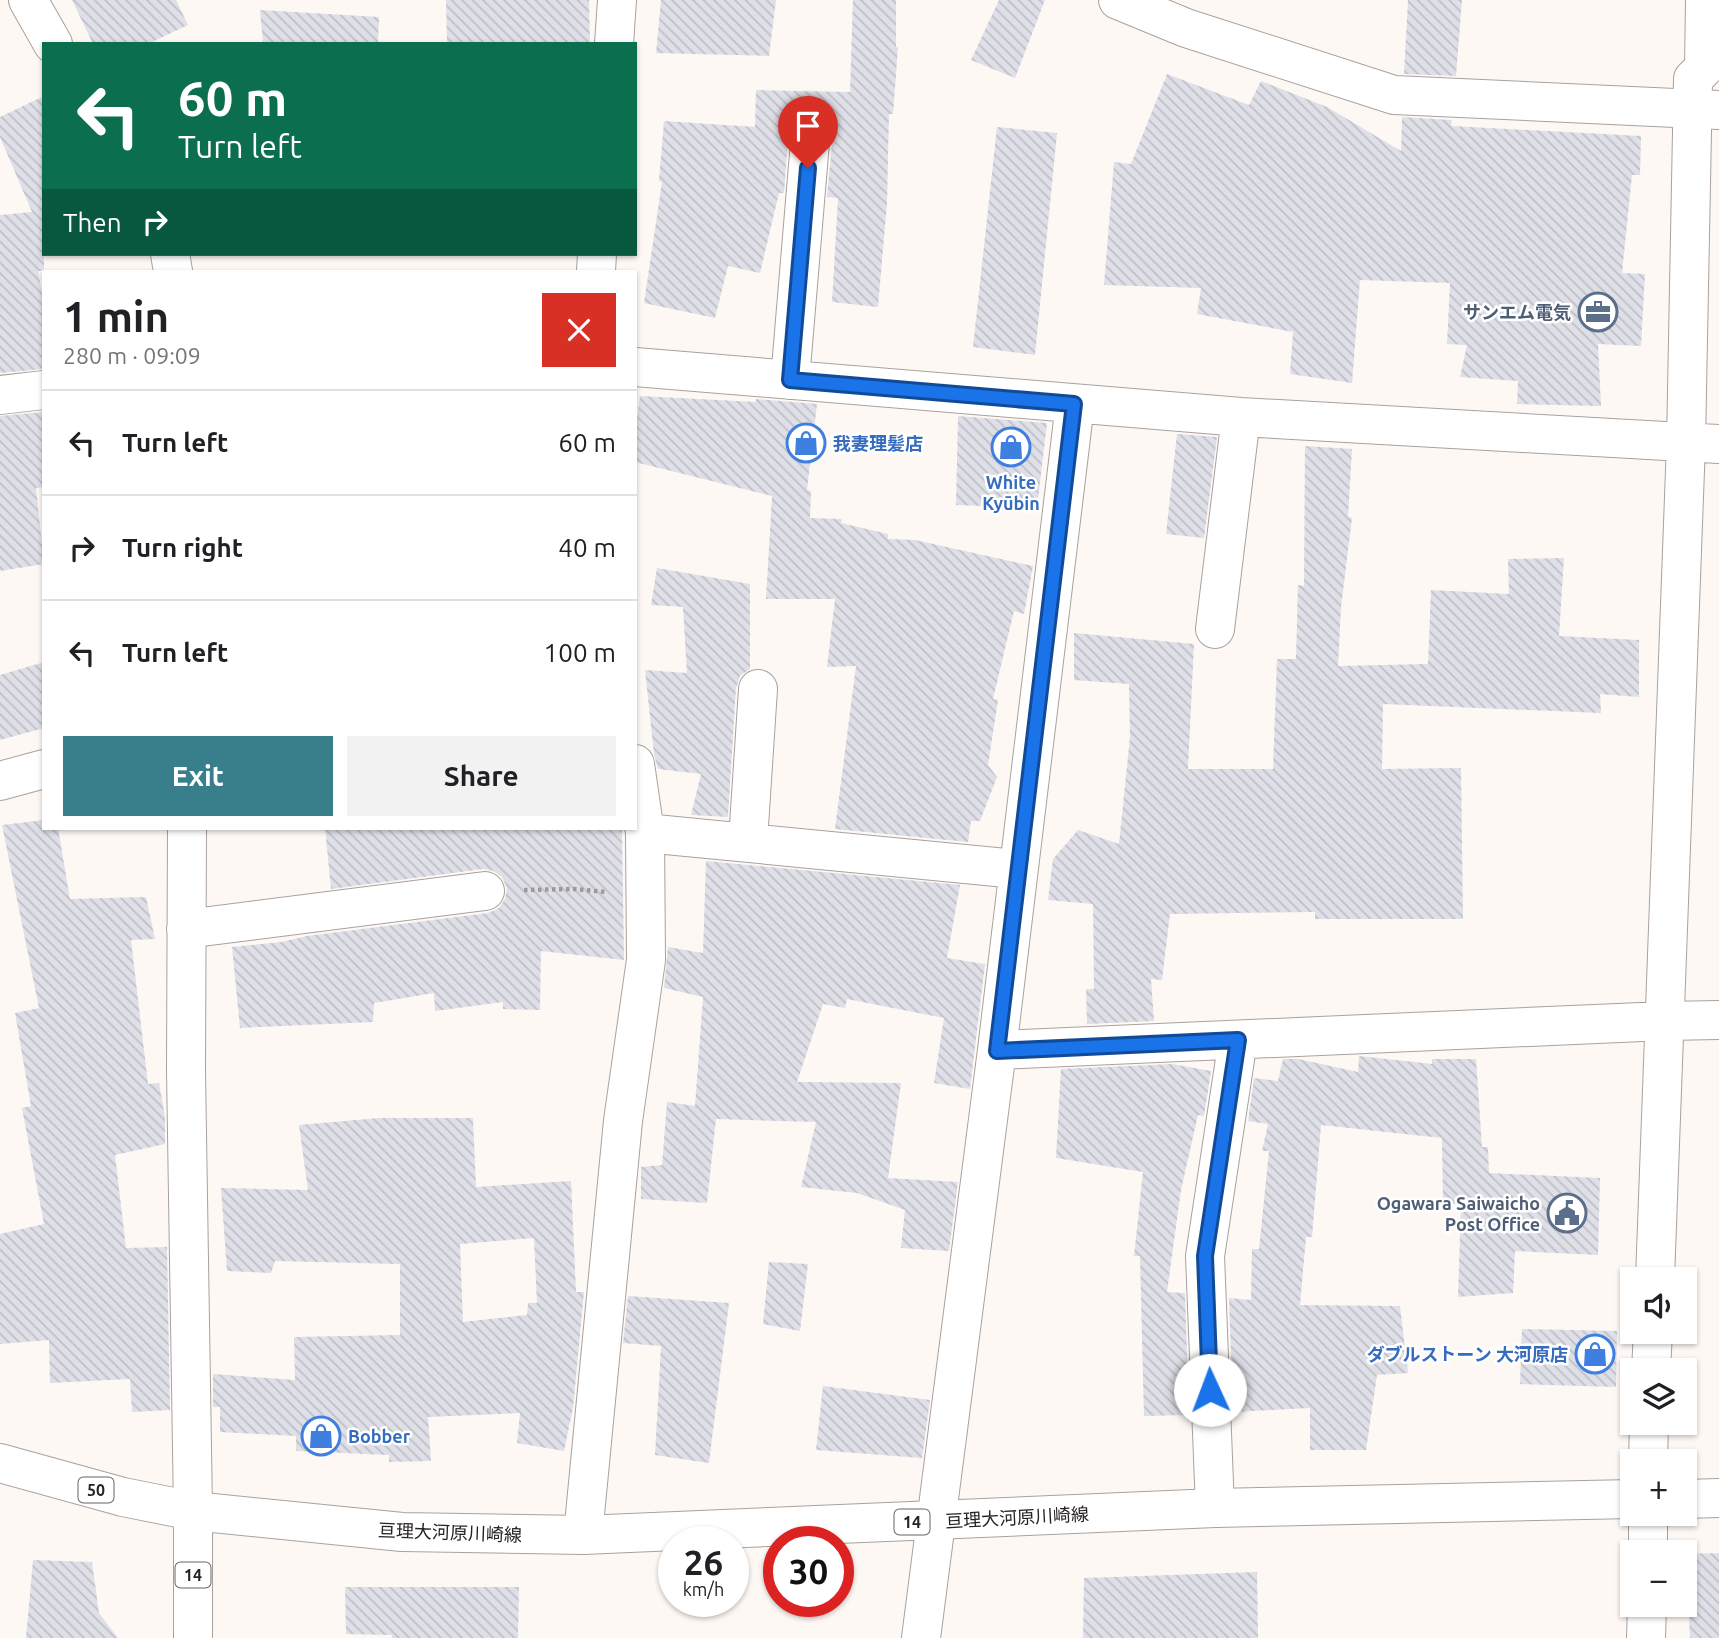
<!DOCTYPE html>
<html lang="en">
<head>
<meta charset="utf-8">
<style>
	:root { --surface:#fff; --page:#f2f2f2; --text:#202124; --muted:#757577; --line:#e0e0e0; --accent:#397f8b }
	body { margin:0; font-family:Ubuntu,"Noto Sans JP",sans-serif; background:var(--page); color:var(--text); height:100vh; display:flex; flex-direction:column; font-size:26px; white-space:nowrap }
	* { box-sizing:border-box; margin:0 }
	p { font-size:23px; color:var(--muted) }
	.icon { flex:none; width:38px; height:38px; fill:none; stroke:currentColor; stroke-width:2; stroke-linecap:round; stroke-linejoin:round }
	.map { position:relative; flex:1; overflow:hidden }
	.details { position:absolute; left:42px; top:270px; width:595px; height:560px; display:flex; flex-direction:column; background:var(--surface); border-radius:0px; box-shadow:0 2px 5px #0004 }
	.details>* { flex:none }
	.guide { position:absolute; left:42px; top:42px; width:595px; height:214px; border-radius:0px; box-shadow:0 2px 5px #0004; background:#0b6e4f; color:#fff; overflow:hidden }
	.buttons { position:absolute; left:1620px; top:1267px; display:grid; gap:14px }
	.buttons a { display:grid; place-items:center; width:77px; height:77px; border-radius:0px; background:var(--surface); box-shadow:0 2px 5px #0004; font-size:35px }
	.speed { position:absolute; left:658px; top:1526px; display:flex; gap:14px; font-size:35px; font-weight:700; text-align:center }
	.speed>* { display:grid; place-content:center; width:91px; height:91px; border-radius:50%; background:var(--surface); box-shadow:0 2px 5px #0004; line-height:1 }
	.speed small { font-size:18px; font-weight:400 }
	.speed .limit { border:10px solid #d22; background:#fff; color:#111 }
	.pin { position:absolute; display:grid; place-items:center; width:60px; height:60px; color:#fff; margin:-72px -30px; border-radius:50% 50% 50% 0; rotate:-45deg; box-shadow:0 0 7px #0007 }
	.pin .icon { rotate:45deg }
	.me { position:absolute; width:77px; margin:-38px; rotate:358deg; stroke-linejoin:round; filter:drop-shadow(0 0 5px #0008) }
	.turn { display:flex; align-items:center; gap:24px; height:147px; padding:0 21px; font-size:32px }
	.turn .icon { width:91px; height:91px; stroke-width:2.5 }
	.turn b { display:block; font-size:49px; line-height:60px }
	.then { display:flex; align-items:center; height:66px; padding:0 21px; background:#0003; gap:14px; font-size:26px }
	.round { display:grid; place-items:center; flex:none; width:74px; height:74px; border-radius:0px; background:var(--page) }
	.summary { display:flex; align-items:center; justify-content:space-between; height:119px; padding:0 21px }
	h1 { font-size:42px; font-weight:700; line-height:52px }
	.primary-button { display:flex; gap:14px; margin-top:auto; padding:14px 21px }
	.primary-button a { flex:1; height:80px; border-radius:0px; background:var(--accent); color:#fff; font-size:28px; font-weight:700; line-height:80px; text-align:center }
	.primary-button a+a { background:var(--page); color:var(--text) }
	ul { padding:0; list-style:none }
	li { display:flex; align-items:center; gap:21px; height:105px; padding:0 21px; border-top:2px solid var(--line) }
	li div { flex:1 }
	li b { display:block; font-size:26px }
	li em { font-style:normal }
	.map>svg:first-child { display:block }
	.building { fill:url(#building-back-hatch); fill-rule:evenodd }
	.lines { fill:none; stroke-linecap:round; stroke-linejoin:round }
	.minor-casing { stroke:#aaa19d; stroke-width:40 }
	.major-casing { stroke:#aaa19d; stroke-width:40 }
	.path { stroke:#9f9a98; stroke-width:4.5; stroke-dasharray:3.5 3.5; stroke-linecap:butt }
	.minor { stroke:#fff; stroke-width:38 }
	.major { stroke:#fff; stroke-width:38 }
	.route-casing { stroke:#114b97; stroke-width:18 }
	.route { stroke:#1a73e8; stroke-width:12 }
	.labels { text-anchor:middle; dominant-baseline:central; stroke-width:5; stroke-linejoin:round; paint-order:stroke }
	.shield { fill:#fff; stroke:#676464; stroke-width:2 }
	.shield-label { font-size:16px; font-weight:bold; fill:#262221 }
	.service-label { font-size:18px; font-weight:bold; fill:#4e5e75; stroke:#fff; text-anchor:end }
	.shop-label { font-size:18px; font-weight:bold; fill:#366cbe; stroke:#fff; text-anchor:start }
	.street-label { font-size:18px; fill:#262221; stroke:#fff }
</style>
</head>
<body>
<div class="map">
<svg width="1719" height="1638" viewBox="0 0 1719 1638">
	<defs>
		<pattern id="building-back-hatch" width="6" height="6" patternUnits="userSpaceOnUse" patternTransform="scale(1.75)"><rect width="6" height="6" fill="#dfdfe8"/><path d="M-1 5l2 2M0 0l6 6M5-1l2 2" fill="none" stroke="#bfbfc7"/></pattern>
	</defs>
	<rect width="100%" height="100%" fill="#fef8f5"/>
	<!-- building -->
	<path class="building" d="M 72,0 L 176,0 L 188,25 L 148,44 L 93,44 Z
		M 446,0 L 589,0 L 590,44 L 447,44 Z
		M 661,0 L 776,0 L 769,56 L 656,53 Z
		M 853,0 L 896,0 L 896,47 L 898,48 L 893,114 L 889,114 L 887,203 L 878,307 L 832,302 L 838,198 L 827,197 L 832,143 L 830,133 L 823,124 L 811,120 L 800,123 L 792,130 L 788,139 L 784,193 L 779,193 L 760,273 L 728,266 L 715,318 L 644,303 L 662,182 L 659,181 L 664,121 L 755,127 L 756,90 L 850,92 Z
		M 999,0 L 1045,0 L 1015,78 L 971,60 Z
		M 1408,0 L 1462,0 L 1456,76 L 1404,74 Z
		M 260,10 L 379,17 L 378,44 L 263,44 Z
		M 1167,74 L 1249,105 L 1261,81 L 1327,107 L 1401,151 L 1402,117 L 1452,120 L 1451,126 L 1641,136 L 1640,175 L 1632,175 L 1622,273 L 1645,274 L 1641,346 L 1598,344 L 1601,406 L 1517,404 L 1518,381 L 1460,377 L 1467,345 L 1447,344 L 1450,283 L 1360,280 L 1352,383 L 1290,374 L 1293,332 L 1197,314 L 1201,288 L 1104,285 L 1114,162 L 1131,164 Z
		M 44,96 L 44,271 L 38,271 L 44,306 L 44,369 L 0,373 L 0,215 L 32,212 L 0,137 L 0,117 Z
		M 997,127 L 1057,133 L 1035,355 L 973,347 Z
		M 640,396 L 756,402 L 756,399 L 817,404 L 807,490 L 811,491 L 810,518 L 842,519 L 841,523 L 888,534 L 888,539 L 915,540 L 1033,566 L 1024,614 L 1014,611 L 993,699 L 998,700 L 988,765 L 997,777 L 980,821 L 971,821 L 968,842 L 835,829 L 856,666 L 827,667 L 835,599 L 766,599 L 772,496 L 635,462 L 635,435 Z
		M 44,412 L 44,487 L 36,488 L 44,564 L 0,571 L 0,416 Z
		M 958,416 L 1047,423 L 1037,508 L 956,505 Z
		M 1177,434 L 1217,437 L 1204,538 L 1166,534 Z
		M 1305,446 L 1352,449 L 1348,517 L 1352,518 L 1341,607 L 1338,666 L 1428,664 L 1431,590 L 1509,594 L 1508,559 L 1564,558 L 1559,636 L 1639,640 L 1639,697 L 1600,694 L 1601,713 L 1383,704 L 1382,769 L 1461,768 L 1463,919 L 1315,919 L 1315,912 L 1170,914 L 1162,980 L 1151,979 L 1154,1021 L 1087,1024 L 1086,989 L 1094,989 L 1093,904 L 1048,900 L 1053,859 L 1078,830 L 1119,844 L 1130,737 L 1129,684 L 1074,680 L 1074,633 L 1194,644 L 1188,769 L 1273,769 L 1277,659 L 1296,659 L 1298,585 L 1304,586 Z
		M 657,568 L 750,584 L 750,669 L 740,676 L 736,688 L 728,817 L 691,815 L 701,774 L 658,769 L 654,754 L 645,670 L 687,673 L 683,607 L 651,605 Z
		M 44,662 L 44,728 L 0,740 L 0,675 Z
		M 44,820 L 44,828 L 58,828 L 70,899 L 146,897 L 155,939 L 131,940 L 148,1084 L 159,1083 L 165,1117 L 165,1144 L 115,1155 L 126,1248 L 167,1247 L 170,1410 L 132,1412 L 130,1379 L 50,1383 L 49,1340 L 0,1344 L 0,1234 L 44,1224 L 22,1108 L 31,1106 L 15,1013 L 39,1008 L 2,825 Z
		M 325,828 L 622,828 L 624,960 L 541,951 L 540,1010 L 503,1009 L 503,1002 L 435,1011 L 434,993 L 374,1003 L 373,1022 L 240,1028 L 232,947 L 282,942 L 307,936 L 488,913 L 499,908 L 505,899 L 507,888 L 502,877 L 494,871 L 483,869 L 331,889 Z
		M 706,861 L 960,885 L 947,958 L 985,964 L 970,1089 L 934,1083 L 944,1018 L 847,999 L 845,1008 L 823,1004 L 797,1082 L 901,1083 L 888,1178 L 958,1182 L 949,1251 L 901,1248 L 905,1210 L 857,1193 L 801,1187 L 816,1122 L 716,1119 L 707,1203 L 641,1199 L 641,1167 L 662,1165 L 667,1102 L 695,1106 L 703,997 L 664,988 L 668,947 L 703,953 Z
		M 1359,1056 L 1432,1064 L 1432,1059 L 1476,1059 L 1482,1147 L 1488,1147 L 1489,1173 L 1600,1178 L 1598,1255 L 1515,1251 L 1513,1293 L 1458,1297 L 1461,1204 L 1443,1204 L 1442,1138 L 1321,1125 L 1312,1237 L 1306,1237 L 1300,1305 L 1400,1306 L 1408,1373 L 1377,1375 L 1366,1450 L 1310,1450 L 1310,1408 L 1233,1412 L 1229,1298 L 1251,1300 L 1252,1249 L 1259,1249 L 1269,1151 L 1262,1151 L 1268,1124 L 1248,1121 L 1254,1078 L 1278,1081 L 1283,1059 L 1298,1059 L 1358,1072 Z
		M 1172,1064 L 1211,1071 L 1204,1116 L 1198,1115 L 1181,1190 L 1167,1292 L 1185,1293 L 1189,1415 L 1144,1416 L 1140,1256 L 1134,1256 L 1143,1172 L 1056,1158 L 1061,1069 Z
		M 379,1118 L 473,1118 L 476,1187 L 571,1181 L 576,1292 L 584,1292 L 573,1408 L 564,1451 L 517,1443 L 520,1413 L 428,1417 L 431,1461 L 389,1462 L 389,1455 L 296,1451 L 296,1436 L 220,1432 L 220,1407 L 213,1407 L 213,1374 L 295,1380 L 294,1337 L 400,1335 L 400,1264 L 275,1261 L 271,1273 L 227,1271 L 221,1188 L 308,1190 L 299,1125 ZM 534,1238 L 537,1303 L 528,1303 L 527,1315 L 463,1322 L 460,1244 Z
		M 769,1262 L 808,1264 L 800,1331 L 763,1324 Z
		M 628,1296 L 729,1303 L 709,1463 L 655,1455 L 661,1346 L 623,1343 Z
		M 1522,1329 L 1617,1331 L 1616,1387 L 1520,1384 Z
		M 823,1386 L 930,1400 L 922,1458 L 816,1450 Z
		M 1719,1553 L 1719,1638 L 1690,1638 L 1686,1554 Z
		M 33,1560 L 92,1562 L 99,1613 L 118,1638 L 26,1638 Z
		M 1257,1572 L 1258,1638 L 1083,1638 L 1084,1578 Z
		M 345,1587 L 519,1587 L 518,1638 L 392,1638 L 392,1635 L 346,1634 Z"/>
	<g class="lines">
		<defs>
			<path id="minor" d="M 28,0 L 53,44
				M 1118,0 L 1186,28 L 1394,95 L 1719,110
				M 614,44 L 617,0
				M 170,254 L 173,271
				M 596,271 L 597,254
				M 635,367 L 1241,417 L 1719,444
				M 790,380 L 810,142
				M 0,395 L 44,390
				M 1215,629 L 1241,417
				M 0,781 L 44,769
				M 187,828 L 186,1071 L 193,1511
				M 645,833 L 1017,869
				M 748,841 L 758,689
				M 186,929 L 485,891
				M 997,1050 L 1665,1021 L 1719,1020
				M 1655,1279 L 1686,443 L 1693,79 L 1704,68 L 1705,0
				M 1651,1370 L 1653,1332
				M 1648,1461 L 1649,1423
				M 1215,1508 L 1205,1256 L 1238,1040
				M 1648,1514 L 1648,1552
				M 583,1535 L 623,1121 L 646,960 L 645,833 L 635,764
				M 921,1638 L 997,1050 L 1075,404
				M 1646,1638 L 1647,1605"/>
			<path id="major" d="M 0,1463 L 123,1497 L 193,1511 L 402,1532 L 583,1535 L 1215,1508 L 1633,1499
				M 1685,1499 L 1719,1498
				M 193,1638 L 193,1511"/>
		</defs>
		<!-- minor casing -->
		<use href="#minor" class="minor-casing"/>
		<!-- major casing -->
		<use href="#major" class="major-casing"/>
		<!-- path -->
		<path class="path" d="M 524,890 L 574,889 L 606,892"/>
		<!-- minor -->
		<use href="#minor" class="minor"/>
		<!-- major -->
		<use href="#major" class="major"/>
	</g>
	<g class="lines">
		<defs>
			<path id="route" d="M 808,168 L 790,380 L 1074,404 L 997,1051 L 1238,1040 L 1205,1256 L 1210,1390"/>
		</defs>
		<!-- route casing -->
		<use href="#route" class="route-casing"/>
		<!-- route -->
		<use href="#route" class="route"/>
	</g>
	<!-- icons -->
	<defs>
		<symbol id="office-ring" viewBox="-11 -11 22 22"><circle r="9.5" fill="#fff" stroke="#5c6f8a" stroke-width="1.5"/><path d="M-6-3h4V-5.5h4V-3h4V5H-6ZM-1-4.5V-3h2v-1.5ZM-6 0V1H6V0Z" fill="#5c6f8a"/></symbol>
		<symbol id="shop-ring" viewBox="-11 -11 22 22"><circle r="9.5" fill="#fff" stroke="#3f7fe0" stroke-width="1.5"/><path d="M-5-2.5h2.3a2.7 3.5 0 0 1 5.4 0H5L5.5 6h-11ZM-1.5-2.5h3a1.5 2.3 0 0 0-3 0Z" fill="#3f7fe0"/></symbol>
		<symbol id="civic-ring" viewBox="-11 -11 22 22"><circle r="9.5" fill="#fff" stroke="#5c6f8a" stroke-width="1.5"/><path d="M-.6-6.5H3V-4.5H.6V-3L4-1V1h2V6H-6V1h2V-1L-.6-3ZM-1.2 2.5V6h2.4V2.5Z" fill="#5c6f8a"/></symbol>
	</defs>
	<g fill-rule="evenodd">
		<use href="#office-ring" x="1576" y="290" width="44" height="44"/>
		<use href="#shop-ring" x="784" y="421" width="44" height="44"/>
		<use href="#shop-ring" x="989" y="425" width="44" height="44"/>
		<use href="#civic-ring" x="1545" y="1191" width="44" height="44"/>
		<use href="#shop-ring" x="1573" y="1332" width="44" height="44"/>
		<use href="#shop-ring" x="299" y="1414" width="44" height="44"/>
	</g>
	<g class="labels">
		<!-- shield labels -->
		<g class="shield">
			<rect x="78.5" y="1477.5" width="35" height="25" rx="5"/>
			<rect x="894.5" y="1509.5" width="35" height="25" rx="5"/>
			<rect x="175.5" y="1562.5" width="35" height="25" rx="5"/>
		</g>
		<g class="shield-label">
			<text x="96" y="1490">50</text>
			<text x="912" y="1522">14</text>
			<text x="193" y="1575">14</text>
		</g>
		<!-- service labels -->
		<g class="service-label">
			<text x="1571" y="312">サンエム電気</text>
			<text x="1540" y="1203">Ogawara Saiwaicho<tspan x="1540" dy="21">Post Office</tspan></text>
		</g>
		<!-- shop labels -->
		<g class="shop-label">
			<text x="833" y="443">我妻理髪店</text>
			<text x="1011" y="482" text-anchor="middle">White<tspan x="1011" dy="21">Kyūbin</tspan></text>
			<text x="1568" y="1354" text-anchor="end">ダブルストーン 大河原店</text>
			<text x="348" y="1436">Bobber</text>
		</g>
		<!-- street labels -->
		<g class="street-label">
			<text transform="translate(1017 1517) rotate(-3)">亘理大河原川崎線</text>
			<text transform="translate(450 1532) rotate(2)">亘理大河原川崎線</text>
		</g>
	</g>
</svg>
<div class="buttons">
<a><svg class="icon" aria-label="sound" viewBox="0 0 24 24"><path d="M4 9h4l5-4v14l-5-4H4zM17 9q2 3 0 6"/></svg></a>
<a><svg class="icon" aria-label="layers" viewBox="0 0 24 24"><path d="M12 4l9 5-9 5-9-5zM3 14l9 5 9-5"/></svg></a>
<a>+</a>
<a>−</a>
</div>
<div class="speed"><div>26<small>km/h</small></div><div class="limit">30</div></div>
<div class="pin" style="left:808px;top:168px;background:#d93025"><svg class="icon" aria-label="arrive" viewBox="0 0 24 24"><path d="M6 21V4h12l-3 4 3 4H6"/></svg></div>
<svg class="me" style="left:1210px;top:1390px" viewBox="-20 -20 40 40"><circle r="19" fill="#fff"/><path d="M0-13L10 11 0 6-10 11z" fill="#1a73e8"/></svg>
<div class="guide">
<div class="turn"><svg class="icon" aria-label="left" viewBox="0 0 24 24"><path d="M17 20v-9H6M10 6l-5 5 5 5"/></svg><div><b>60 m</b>Turn left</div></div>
<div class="then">Then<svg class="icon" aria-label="right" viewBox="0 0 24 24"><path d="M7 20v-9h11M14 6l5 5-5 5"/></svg></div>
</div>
<section class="details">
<div class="summary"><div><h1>1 min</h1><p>280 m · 09:09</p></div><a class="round" style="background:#d93025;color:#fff"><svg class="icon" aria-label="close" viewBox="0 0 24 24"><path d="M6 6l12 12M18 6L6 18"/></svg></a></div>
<ul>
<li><svg class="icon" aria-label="left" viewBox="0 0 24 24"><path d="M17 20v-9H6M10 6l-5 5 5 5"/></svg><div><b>Turn left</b></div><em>60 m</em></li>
<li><svg class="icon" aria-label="right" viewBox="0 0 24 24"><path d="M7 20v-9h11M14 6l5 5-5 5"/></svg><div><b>Turn right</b></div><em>40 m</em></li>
<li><svg class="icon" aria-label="left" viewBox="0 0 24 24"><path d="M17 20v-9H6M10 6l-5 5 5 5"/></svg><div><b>Turn left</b></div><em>100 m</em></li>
</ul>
<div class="primary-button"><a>Exit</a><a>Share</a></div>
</section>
</div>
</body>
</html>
